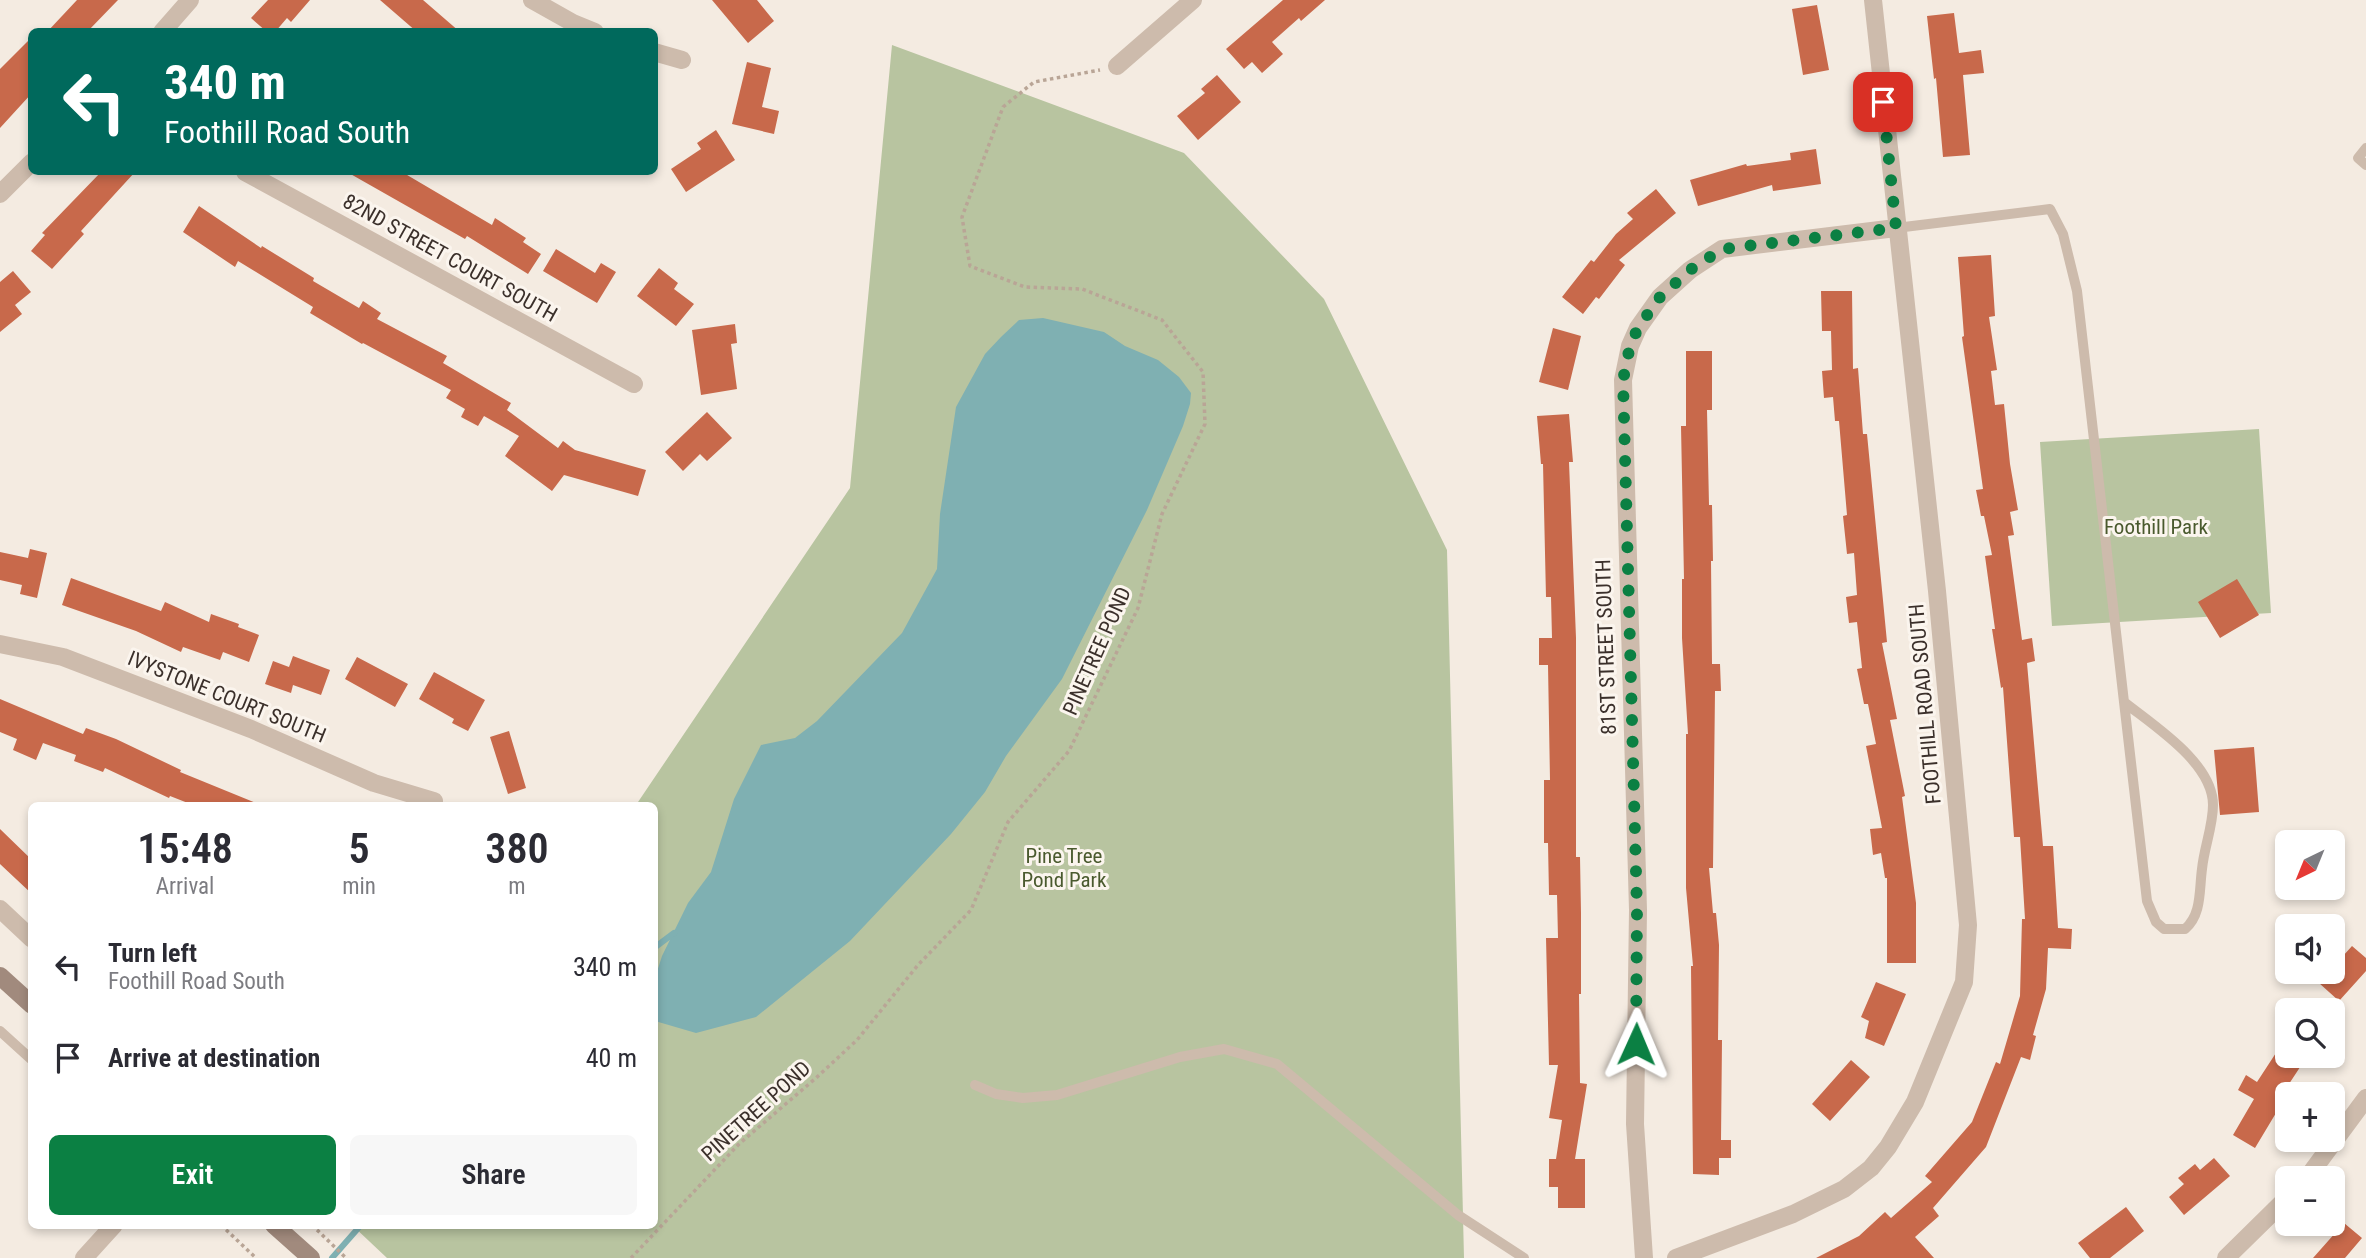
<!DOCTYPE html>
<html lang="en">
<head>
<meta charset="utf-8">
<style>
	:root { --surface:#fff; --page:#f7f7f7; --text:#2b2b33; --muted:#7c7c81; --accent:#0b8043 }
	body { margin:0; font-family:"Roboto Condensed",sans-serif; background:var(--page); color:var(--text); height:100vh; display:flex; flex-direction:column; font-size:26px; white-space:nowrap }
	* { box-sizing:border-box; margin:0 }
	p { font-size:23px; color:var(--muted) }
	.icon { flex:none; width:38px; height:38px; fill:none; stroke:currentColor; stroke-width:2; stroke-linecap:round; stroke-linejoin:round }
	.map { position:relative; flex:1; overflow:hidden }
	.panel { position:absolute; left:28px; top:802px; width:630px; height:427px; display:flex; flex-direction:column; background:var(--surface); border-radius:10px; box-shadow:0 4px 10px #0003 }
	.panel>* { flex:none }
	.top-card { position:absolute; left:28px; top:28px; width:630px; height:147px; border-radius:10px; box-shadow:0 4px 10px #0003; background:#00695c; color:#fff; overflow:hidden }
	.needle { width:46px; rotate:223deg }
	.tools { position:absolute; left:2275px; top:830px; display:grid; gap:14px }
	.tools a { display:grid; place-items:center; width:70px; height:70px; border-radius:10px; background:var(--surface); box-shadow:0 4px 10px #0003; font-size:35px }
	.pin { position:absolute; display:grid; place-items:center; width:60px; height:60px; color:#fff; margin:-30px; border-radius:14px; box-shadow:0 4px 10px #0006 }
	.me { position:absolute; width:77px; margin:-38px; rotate:1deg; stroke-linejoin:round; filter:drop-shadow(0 0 5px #0008) }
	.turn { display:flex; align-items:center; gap:24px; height:147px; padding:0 21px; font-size:32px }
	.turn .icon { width:91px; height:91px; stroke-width:2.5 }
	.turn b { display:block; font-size:49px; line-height:60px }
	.eta { display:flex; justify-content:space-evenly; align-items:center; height:119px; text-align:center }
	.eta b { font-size:42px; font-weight:600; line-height:49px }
	.button { display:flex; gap:14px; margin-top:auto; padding:14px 21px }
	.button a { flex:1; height:80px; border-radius:10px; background:var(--accent); color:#fff; font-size:28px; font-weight:600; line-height:80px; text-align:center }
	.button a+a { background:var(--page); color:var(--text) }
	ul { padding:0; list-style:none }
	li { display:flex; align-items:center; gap:21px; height:91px; padding:0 21px }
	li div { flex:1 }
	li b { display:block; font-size:26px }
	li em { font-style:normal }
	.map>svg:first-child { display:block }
	.green { fill:#b8c4a0 }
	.water { fill:#7fb0b2 }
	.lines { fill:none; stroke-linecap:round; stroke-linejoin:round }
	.stream { stroke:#7fb0b2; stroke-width:6 }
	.building { fill:#c8694b }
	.path { stroke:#b9a596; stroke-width:3.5; stroke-dasharray:3.5 3.5; stroke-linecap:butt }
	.lane { stroke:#cdbbac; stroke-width:10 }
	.street { stroke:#cdbbac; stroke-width:18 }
	.secondary { stroke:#a18a7d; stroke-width:18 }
	.route { stroke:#0b8043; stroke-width:12; stroke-dasharray:0 21.6 }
	.labels { text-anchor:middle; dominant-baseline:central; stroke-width:6; stroke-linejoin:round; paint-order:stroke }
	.street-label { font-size:21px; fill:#3b302b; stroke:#fbf5ee }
	.park-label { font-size:21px; fill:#4a5a2e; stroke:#fbf5ee }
</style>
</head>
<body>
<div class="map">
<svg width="2366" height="1258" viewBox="0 0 2366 1258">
	<rect width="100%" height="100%" fill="#f4ebe1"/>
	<!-- green -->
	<path class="green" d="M 892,45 L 1184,153 L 1324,299 L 1447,550 L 1464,1258 L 387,1258 L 352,1225 L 654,1225 L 654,805 L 636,805 L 850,488 Z
		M 2259,429 L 2271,613 L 2052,626 L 2040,442 Z"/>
	<!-- water -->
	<path class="water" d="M 1043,318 L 1104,332 L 1125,346 L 1158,360 L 1179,377 L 1191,393 L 1190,404 L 1183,426 L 1147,510 L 1062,679 L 1006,756 L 985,792 L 951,834 L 850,941 L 756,1017 L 696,1033 L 655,1021 L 655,978 L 662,956 L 688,903 L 711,872 L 734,799 L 761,745 L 795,738 L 817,721 L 902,633 L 937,569 L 940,514 L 956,407 L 985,354 L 1001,337 L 1019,320 Z"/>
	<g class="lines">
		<!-- stream -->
		<path class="stream" d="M 654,948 L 674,933
			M 332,1258 L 361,1225"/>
	</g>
	<!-- building -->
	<path class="building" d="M 77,0 L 118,0 L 87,32 L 47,32 Z
		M 268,0 L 310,0 L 291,22 L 287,18 L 275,32 L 267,32 L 251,18 Z
		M 380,0 L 423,0 L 460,32 L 417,32 Z
		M 712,0 L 757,0 L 774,21 L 748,43 Z
		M 1283,0 L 1325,0 L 1301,21 L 1299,18 L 1272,42 L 1283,54 L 1262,73 L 1252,62 L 1244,69 L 1226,49 Z
		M 1817,5 L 1829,70 L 1803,75 L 1792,9 Z
		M 1954,13 L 1959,53 L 1981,50 L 1984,73 L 1963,75 L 1970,155 L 1943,157 L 1936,78 L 1934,79 L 1927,16 Z
		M 32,37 L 32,93 L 0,128 L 0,69 Z
		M 747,62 L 771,68 L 762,107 L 779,111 L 774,134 L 732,124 Z
		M 1217,75 L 1241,102 L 1198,140 L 1177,116 L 1205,93 L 1201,89 Z
		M 716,130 L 735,160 L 686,192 L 671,169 L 701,149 L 697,143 Z
		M 1816,149 L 1821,184 L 1773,191 L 1772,185 L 1698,206 L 1690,180 L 1746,164 L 1747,166 L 1791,160 L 1790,153 Z
		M 101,172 L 135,172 L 81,231 L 84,234 L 52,269 L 31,251 L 45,235 L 42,233 Z
		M 347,172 L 402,172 L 492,225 L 495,218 L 526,238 L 523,242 L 541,254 L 528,274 L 467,236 L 465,239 Z
		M 1656,189 L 1676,213 L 1619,260 L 1625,265 L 1599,299 L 1596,297 L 1583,314 L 1562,297 L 1591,260 L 1594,262 L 1616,234 L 1633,219 L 1627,213 Z
		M 199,206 L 261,248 L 262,246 L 314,278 L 313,281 L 359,308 L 363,301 L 381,313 L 377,319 L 447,356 L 443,363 L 511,403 L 507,410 L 558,448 L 563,441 L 575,450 L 646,470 L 638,496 L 564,475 L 552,491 L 505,456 L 519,436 L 484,416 L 478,426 L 461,417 L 465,409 L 446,398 L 451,390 L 363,343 L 362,344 L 310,313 L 313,307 L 238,261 L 235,267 L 183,232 Z
		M 556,249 L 595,273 L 601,263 L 616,272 L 597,303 L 543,271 Z
		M 1991,255 L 1995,316 L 1989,317 L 1997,370 L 1991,371 L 1995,405 L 2004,404 L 2010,464 L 2018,510 L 2010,512 L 2014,535 L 2008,536 L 2022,640 L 2032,638 L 2035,661 L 2027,663 L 2043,846 L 2053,846 L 2058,928 L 2072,929 L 2071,949 L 2048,948 L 2046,989 L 2033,1035 L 2036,1036 L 2030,1060 L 2021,1057 L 1986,1147 L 1933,1208 L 1939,1216 L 1915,1237 L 1934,1258 L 1816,1258 L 1859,1236 L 1885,1212 L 1891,1218 L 1932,1182 L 1925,1176 L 1972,1122 L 1996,1062 L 2000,1064 L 2020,996 L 2022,919 L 2025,919 L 2020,837 L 2014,837 L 2003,687 L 2001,688 L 1992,629 L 1995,629 L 1985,556 L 1992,555 L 1984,516 L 1981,516 L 1976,490 L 1983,489 L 1962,337 L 1964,336 L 1958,257 Z
		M 659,268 L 678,283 L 674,289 L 694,304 L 676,326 L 637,296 Z
		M 13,271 L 31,292 L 15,305 L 22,314 L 0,332 L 0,282 Z
		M 1821,291 L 1852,291 L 1853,369 L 1858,368 L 1863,434 L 1867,434 L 1887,642 L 1882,643 L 1897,719 L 1890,720 L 1905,796 L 1902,797 L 1916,903 L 1916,963 L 1887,963 L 1887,878 L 1885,878 L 1881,853 L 1873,855 L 1870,829 L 1882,828 L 1866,746 L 1876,744 L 1868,704 L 1864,704 L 1857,669 L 1862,668 L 1857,622 L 1849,623 L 1846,597 L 1857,595 L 1854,553 L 1847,554 L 1843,516 L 1847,515 L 1839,421 L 1835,421 L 1833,397 L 1824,398 L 1822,371 L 1832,370 L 1831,331 L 1822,331 Z
		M 735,324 L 737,343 L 731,344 L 737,389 L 701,395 L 692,330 Z
		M 1553,328 L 1581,336 L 1568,390 L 1539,382 Z
		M 1686,351 L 1712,351 L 1712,410 L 1707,410 L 1709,505 L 1712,505 L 1713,561 L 1711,561 L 1712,664 L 1720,664 L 1721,691 L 1715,691 L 1713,868 L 1709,868 L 1713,913 L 1716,913 L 1719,945 L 1718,1040 L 1722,1040 L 1721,1140 L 1731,1140 L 1731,1158 L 1719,1158 L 1719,1175 L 1693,1174 L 1691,966 L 1693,966 L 1686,888 L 1686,734 L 1688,734 L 1682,638 L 1682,579 L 1684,579 L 1681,426 L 1686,426 Z
		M 707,412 L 732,438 L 707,461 L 700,454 L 683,471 L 665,452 Z
		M 1569,414 L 1573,462 L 1569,462 L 1576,638 L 1576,857 L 1580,857 L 1581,913 L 1581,994 L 1579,994 L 1580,1083 L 1587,1084 L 1575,1159 L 1585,1159 L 1585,1208 L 1558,1208 L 1558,1187 L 1549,1187 L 1549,1159 L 1556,1159 L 1562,1120 L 1549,1118 L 1558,1065 L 1549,1065 L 1546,938 L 1558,938 L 1557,895 L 1549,895 L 1548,843 L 1544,843 L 1544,780 L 1550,780 L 1548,665 L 1539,665 L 1539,638 L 1552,638 L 1551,597 L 1546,597 L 1543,464 L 1541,464 L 1537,416 Z
		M 30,549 L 47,553 L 37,598 L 20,594 L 22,585 L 0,580 L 0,552 L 28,558 Z
		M 71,578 L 161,611 L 165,602 L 209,622 L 211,614 L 239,624 L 238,627 L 259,635 L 249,662 L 223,652 L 220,660 L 183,647 L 181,652 L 136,631 L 62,605 Z
		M 2237,579 L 2259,615 L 2220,638 L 2198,602 Z
		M 293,656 L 330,670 L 321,695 L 293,685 L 291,693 L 265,684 L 273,661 L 289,667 Z
		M 357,657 L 408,684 L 395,707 L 345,679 Z
		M 434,672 L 485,700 L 468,731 L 452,723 L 454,719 L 419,699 Z
		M 0,699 L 83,734 L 86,728 L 116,739 L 181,770 L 180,772 L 261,805 L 193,805 L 170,796 L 169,798 L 105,768 L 103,772 L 74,761 L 76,755 L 43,743 L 36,760 L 13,750 L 17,739 L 0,732 Z
		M 509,731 L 526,788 L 508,794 L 490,737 Z
		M 2254,747 L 2259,812 L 2220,815 L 2214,750 Z
		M 0,829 L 32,860 L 32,894 L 0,864 Z
		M 2352,946 L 2366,958 L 2366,971 L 2339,1001 L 2319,983 L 2329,971 L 2333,971 L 2333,967 Z
		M 1876,982 L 1906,994 L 1884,1046 L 1865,1038 L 1869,1021 L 1861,1017 Z
		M 2287,1036 L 2287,1055 L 2308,1055 L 2281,1096 L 2285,1098 L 2255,1148 L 2233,1135 L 2254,1099 L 2238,1090 L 2246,1075 L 2257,1082 Z
		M 1851,1060 L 1870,1077 L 1830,1121 L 1812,1104 Z
		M 2214,1158 L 2230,1176 L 2184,1215 L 2169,1197 L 2184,1184 L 2178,1178 L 2195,1164 L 2200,1170 Z
		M 2126,1207 L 2144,1231 L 2110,1258 L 2090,1258 L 2078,1243 Z
		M 2344,1223 L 2362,1238 L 2345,1258 L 2313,1258 Z"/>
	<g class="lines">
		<!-- path -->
		<path class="path" d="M 221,1225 L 256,1258
			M 312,1225 L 346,1258
			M 631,1258 L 739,1144 L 816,1078 L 857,1040 L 918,965 L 971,910 L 1008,822 L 1069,751 L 1138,608 L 1162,514 L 1205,424 L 1203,372 L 1162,320 L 1082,289 L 1025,287 L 970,266 L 962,217 L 1003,107 L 1034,82 L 1100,70"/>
		<!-- lane -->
		<path class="lane" d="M 2366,148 L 2358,158 L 2366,165
			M 1896,228 L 2050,209 L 2063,234 L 2077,291 L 2124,702
			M 2124,702 C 2154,726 2213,763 2213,805 C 2213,826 2204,848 2202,869 C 2199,891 2202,914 2185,929 L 2164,929 L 2156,922 L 2147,901 Z
			M 0,1031 L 32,1060
			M 975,1085 L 996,1094 L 1023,1098 L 1057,1095 L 1180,1057 L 1224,1049 L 1277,1064 L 1458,1215 L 1524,1258"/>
		<!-- street -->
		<path class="street" d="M 532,0 L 573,23 L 595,32
			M 162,32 L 190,0
			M 654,52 L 682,60
			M 1117,66 L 1193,0
			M 245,172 L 634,384
			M 0,194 L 32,162
			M 0,644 L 63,657 L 251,729 L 374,783 L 434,801
			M 0,909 L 32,939
			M 2307,1178 L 2366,1098
			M 84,1258 L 114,1225
			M 1644,1258 L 1635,1124 L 1638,910 L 1623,380 L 1630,346 L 1638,328 L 1660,297 L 1690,270 L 1722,249 L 1896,228
			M 1676,1258 L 1793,1214 L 1844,1189 L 1871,1168 L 1888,1147 L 1915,1102 L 1964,982 L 1968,925 L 1937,591 L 1873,0
			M 2226,1258 L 2287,1198"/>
		<!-- secondary -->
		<path class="secondary" d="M 0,976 L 32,1005
			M 274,1225 L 311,1258"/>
	</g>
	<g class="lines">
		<!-- route -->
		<path class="route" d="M 1636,1044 L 1637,910 L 1623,380 L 1630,346 L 1638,328 L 1660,297 L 1690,270 L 1722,249 L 1896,228 L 1883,102"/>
	</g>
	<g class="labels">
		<!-- street labels -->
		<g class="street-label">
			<text transform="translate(450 258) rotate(29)">82ND STREET COURT SOUTH</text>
			<text transform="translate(1606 647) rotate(-92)">81ST STREET SOUTH</text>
			<text transform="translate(1097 651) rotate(-66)">PINETREE POND</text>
			<text transform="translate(227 697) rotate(22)">IVYSTONE COURT SOUTH</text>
			<text transform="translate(1925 704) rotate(-95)">FOOTHILL ROAD SOUTH</text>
			<text transform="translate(756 1111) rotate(-42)">PINETREE POND</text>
		</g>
		<!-- park labels -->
		<g class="park-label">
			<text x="2156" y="527">Foothill Park</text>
			<text x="1064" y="856">Pine Tree<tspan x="1064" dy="24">Pond Park</tspan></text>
		</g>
	</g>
</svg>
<div class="tools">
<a><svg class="needle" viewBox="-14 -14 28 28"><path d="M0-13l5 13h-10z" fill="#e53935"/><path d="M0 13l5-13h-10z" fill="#7c7c81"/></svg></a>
<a><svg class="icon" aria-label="sound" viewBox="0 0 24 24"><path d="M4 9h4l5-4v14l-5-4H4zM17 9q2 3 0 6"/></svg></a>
<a><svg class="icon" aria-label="search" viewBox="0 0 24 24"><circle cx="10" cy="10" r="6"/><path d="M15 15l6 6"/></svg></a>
<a>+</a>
<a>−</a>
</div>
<div class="pin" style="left:1883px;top:102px;background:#d93025"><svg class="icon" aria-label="arrive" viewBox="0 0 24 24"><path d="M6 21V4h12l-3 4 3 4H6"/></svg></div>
<svg class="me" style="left:1636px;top:1044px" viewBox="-20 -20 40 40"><path d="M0-17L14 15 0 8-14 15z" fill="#0b8043" stroke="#fff" stroke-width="4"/></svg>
<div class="top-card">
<div class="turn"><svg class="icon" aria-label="left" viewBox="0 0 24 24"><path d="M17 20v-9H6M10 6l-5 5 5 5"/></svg><div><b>340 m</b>Foothill Road South</div></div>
</div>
<section class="panel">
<div class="eta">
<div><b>15:48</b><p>Arrival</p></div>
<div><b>5</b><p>min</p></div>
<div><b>380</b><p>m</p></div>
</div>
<ul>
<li><svg class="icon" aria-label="left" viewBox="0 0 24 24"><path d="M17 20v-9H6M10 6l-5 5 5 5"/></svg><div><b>Turn left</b><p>Foothill Road South</p></div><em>340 m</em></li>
<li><svg class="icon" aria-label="arrive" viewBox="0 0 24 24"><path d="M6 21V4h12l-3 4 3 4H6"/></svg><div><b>Arrive at destination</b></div><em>40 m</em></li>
</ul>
<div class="button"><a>Exit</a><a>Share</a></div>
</section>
</div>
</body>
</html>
